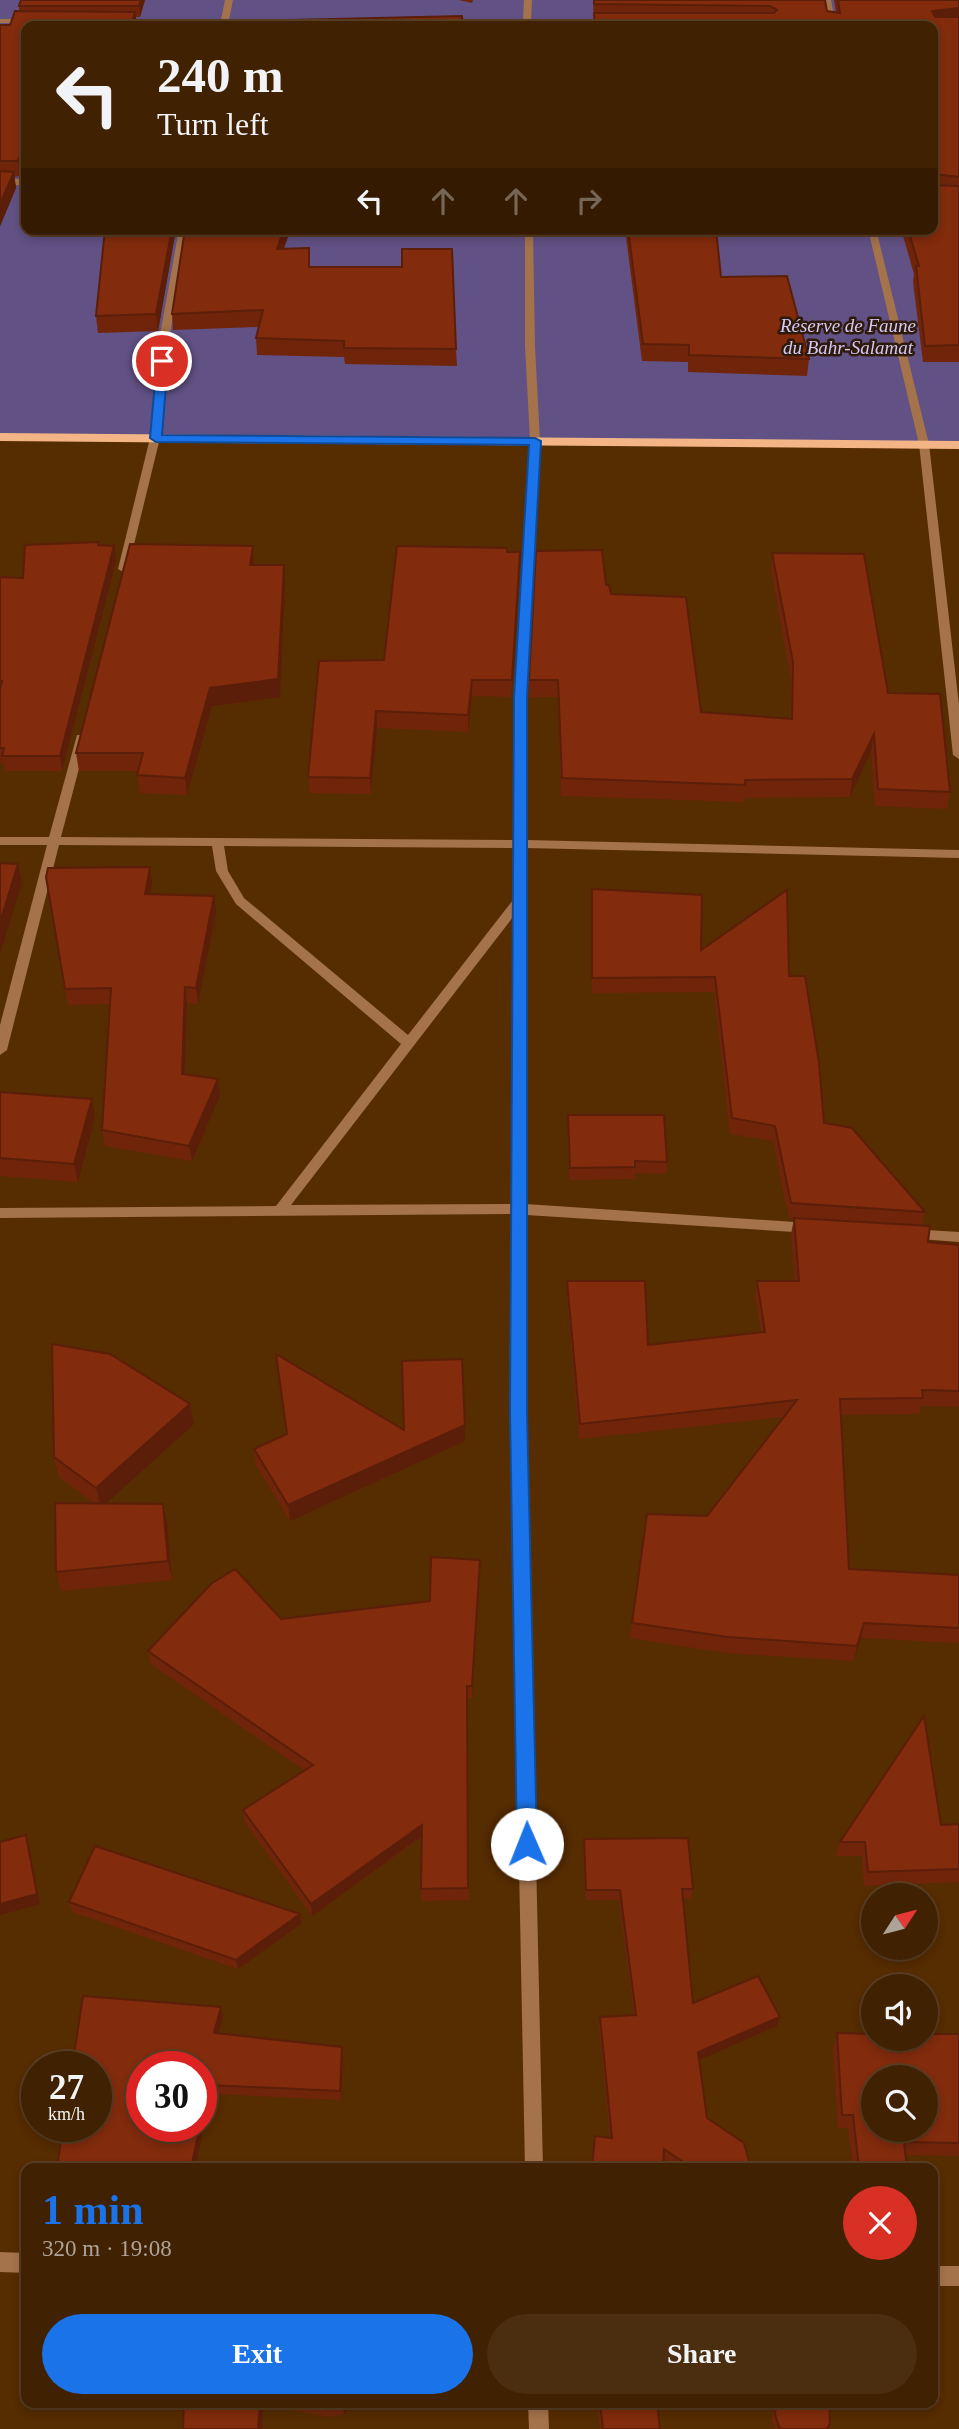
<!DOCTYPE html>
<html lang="en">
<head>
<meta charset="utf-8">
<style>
	:root { --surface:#402101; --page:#4b2e10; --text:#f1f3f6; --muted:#aea399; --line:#593e23; --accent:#1a73e8 }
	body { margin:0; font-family:"Times New Roman",serif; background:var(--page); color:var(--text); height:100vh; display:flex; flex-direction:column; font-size:26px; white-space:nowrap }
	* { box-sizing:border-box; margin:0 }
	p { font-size:23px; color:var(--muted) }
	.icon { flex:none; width:38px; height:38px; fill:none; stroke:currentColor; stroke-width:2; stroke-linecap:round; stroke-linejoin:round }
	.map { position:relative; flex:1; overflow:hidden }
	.sheet { position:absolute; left:21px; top:2163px; width:917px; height:245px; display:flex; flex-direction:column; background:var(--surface); border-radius:14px; box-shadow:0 4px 10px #0003,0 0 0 2px var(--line) }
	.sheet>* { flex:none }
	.hud { position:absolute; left:21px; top:21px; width:917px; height:214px; border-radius:14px; box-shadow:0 4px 10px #0003,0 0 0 2px var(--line); background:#402101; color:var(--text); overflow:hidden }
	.needle { width:46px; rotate:54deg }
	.buttons { position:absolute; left:861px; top:1883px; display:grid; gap:14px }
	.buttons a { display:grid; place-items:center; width:77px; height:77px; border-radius:50%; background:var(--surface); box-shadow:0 4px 10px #0003,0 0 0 2px var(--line); font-size:35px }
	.speed { position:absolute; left:21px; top:2051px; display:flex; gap:14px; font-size:35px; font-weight:700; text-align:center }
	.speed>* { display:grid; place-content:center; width:91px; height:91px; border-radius:50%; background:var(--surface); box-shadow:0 4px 10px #0003,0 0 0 2px var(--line); line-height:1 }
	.speed small { font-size:18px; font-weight:400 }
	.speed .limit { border:10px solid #d22; background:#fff; color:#111 }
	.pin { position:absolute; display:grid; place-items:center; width:60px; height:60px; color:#fff; margin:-30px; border:4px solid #fff; border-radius:50%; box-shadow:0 2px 7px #0007 }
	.me { position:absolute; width:77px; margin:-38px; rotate:359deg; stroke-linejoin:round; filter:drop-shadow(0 0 5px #0008) }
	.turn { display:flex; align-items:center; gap:24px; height:147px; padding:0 21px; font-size:32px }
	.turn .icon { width:91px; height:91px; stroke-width:2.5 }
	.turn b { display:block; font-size:49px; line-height:60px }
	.lanes { display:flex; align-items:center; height:66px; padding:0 21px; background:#0003; justify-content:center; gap:35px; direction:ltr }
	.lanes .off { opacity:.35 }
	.round { display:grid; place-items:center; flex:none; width:74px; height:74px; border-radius:37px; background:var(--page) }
	.headline { display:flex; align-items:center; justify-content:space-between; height:119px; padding:0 21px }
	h1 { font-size:42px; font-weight:600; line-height:52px; color:var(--accent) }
	.cta { display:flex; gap:14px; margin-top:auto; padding:14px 21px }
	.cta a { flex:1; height:80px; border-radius:42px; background:var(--accent); color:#fff; font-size:28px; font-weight:600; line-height:80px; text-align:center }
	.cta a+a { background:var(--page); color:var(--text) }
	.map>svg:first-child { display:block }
	.green { fill:#615184; fill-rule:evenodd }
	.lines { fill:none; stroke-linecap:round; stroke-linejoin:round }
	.street { fill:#a4724b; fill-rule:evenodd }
	.primary { fill:#f3b586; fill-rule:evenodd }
	.wall { fill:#70250b }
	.shaded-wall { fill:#5b1e09 }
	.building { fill:#822b0d; stroke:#5b1e09; stroke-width:2; fill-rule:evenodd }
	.route { fill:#1a73e8; stroke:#114b97; stroke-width:2 }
	.labels { text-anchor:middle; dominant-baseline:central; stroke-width:5; stroke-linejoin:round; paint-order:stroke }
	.far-park-label { font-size:19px; font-style:italic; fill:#d4c8f4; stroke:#2e1a0b }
</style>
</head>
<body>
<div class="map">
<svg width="959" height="2429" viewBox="0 0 959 2429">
	<rect width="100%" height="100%" fill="#562c01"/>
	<!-- green -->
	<path class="green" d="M 0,0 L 959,0 L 959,444 L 0,437 ZM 26,26 L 933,26 L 933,229 L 26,229 Z"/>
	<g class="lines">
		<!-- street -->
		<path class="street" d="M 225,0 L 233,0 L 229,20 L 303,21 L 307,23 L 303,25 L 117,24 L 113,22 L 117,20 L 221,20 Z
			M 524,0 L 532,0 L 531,21 L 611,22 L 615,24 L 611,26 L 446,25 L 442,23 L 446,21 L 523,21 Z
			M 823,0 L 831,0 L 836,26 L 828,26 Z
			M 0,19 L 30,19 L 34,21 L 30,23 L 0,23 Z
			M 0,179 L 26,179 L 26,185 L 0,185 Z
			M 179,229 L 187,229 L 170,335 L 160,438 L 128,569 L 123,572 L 118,569 L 150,438 L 160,335 Z
			M 525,229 L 533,229 L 535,346 L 540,441 L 526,697 L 526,840 L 959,850 L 959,858 L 526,848 L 526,1204 L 810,1223 L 815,1224 L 817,1228 L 815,1232 L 810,1233 L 526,1215 L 526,1412 L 543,2168 L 525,2168 L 510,1412 L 512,1214 L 0,1218 L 0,1208 L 276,1206 L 401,1044 L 236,904 L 216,871 L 212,846 L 59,845 L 7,1050 L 0,1055 L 0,1025 L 47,845 L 0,845 L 0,837 L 49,837 L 77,735 L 85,735 L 87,738 L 61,837 L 514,840 L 514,697 L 530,441 L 525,346 ZM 224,846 L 514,848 L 513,900 L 408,1035 L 244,898 L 228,871 ZM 513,917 L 512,1204 L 291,1205 Z
			M 868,229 L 876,229 L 929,444 L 959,705 L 959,759 L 953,755 L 919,444 Z
			M 911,1229 L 959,1232 L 959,1242 L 906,1238 L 904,1234 L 906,1230 Z
			M 0,2252 L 26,2253 L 26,2273 L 0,2272 Z
			M 933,2266 L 959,2266 L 959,2286 L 933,2286 Z
			M 528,2403 L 548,2403 L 549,2429 L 529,2429 Z"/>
		<!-- primary -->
		<path class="primary" d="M 0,433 L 959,441 L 959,449 L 0,441 Z"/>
	</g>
	<!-- wall -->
	<path class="wall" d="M 145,0 L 140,17 L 136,17 L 137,26 L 26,26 L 26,164 L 21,176 L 14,177 L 16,188 L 0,226 L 0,25 L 10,25 L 19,11 L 19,6 Z
		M 459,0 L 473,0 L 472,3 Z
		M 593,0 L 825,0 L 827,11 L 836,12 L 834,0 L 959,0 L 959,362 L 923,362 L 913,282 L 914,274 L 901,229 L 933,229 L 933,26 L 594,26 Z
		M 105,229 L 176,229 L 158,331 L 98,333 L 96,316 Z
		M 625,229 L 716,229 L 721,277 L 809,359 L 807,376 L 688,372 L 688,362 L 642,361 Z
		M 284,248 L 310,267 L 456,349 L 457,366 L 345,364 L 344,357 L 257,355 L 256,338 L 259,327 L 173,330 L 172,314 Z
		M 99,545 L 116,561 L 62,771 L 5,771 L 3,763 L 0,763 L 0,577 L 23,578 Z
		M 507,552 L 520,552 L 511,697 L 472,696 L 468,732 L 377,728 L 371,794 L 310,793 L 308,777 L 384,660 Z
		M 772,553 L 888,693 L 950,792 L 947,809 L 875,806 L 871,751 L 850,797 L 744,798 L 744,802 L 561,796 L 558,697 L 529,697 L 529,680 L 606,585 L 611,594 L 701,712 L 790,719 L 791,679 L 771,570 Z
		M 254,564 L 254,565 L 285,583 L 280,697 L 212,706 L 187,795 L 140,793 L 137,775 L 138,771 L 79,771 L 76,753 Z
		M 46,877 L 152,883 L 150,894 L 216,912 L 198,1004 L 187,1003 L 185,1075 L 218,1079 L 220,1095 L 192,1161 L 105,1146 L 102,1130 L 110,1004 L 68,1005 Z
		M 592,889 L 701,950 L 789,976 L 824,1123 L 925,1212 L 922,1226 L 928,1242 L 959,1245 L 959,1407 L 921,1406 L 919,1414 L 841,1415 L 849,1569 L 959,1575 L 959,1643 L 861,1638 L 854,1661 L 726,1653 L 630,1638 L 632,1623 L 707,1516 L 784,1417 L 579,1439 L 567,1297 L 567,1281 L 648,1345 L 761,1332 L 755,1297 L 757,1281 L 795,1281 L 791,1234 L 794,1219 L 789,1218 L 773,1141 L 730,1134 L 714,992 L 592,993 Z
		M 0,1092 L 95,1117 L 78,1182 L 0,1176 Z
		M 568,1115 L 667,1162 L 666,1174 L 635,1173 L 635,1179 L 569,1180 Z
		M 190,1404 L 194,1424 L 106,1503 L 163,1504 L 167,1523 L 172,1580 L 61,1591 L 56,1572 L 94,1503 L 59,1477 L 54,1457 Z
		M 465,1425 L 465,1441 L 290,1521 L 256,1465 L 254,1449 L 404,1430 Z
		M 480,1573 L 472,1698 L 467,1698 L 469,1900 L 421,1901 L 422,1837 L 312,1916 L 245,1822 L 243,1810 L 305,1771 L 151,1664 L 148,1651 L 281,1619 L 430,1601 Z
		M 959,1824 L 959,1882 L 864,1886 L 862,1856 L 836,1856 L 840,1842 L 941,1825 Z
		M 584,1839 L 693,1889 L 691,1899 L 683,1899 L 693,2003 L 780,2017 L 777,2026 L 699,2060 L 707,2118 L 749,2168 L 678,2168 L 663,2158 L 610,2138 L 599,2027 L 600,2017 L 634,2015 L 619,1900 L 586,1900 L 583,1850 Z
		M 69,1902 L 300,1914 L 301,1924 L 238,1969 L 72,1912 Z
		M 221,2007 L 223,2016 L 218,2033 L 343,2056 L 341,2100 L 211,2094 L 195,2168 L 57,2168 Z
		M 837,2033 L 959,2034 L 959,2156 L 905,2155 L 907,2168 L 853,2168 L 848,2128 L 838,2128 L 833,2047 Z
		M 184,2403 L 355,2403 L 344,2414 L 331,2417 L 263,2405 L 262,2429 L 183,2429 Z
		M 599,2403 L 657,2403 L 660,2429 L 600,2429 L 599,2418 Z
		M 775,2403 L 829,2403 L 827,2429 L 775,2429 L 772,2421 L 773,2408 Z"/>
	<!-- shaded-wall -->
	<path class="shaded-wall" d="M 141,0 L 145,0 L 140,17 L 139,6 Z
		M 959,8 L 959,23 L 930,26 L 932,11 Z
		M 135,12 L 137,26 L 131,26 Z
		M 26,142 L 26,164 L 21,176 L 18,161 Z
		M 14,172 L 16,188 L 0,226 L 0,204 Z
		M 172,229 L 176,229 L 158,331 L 156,314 Z
		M 284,229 L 291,229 L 278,265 L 277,249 Z
		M 114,546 L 116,561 L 62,771 L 60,756 Z
		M 253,546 L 254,564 L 251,583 L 250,565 Z
		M 284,565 L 285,583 L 280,697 L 212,706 L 187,795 L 185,778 L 210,688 Z
		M 472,680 L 472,696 L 468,732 L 468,715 Z
		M 376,711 L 377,728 L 371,794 L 370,778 Z
		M 874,734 L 871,751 L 850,797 L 852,779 Z
		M 18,864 L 22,883 L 0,953 L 0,922 Z
		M 150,867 L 152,883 L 148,910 L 145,894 Z
		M 214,896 L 216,912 L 198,1004 L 196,988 Z
		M 185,987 L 187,1003 L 184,1090 L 182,1074 Z
		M 218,1079 L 220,1095 L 192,1161 L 189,1146 Z
		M 92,1099 L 95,1117 L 78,1182 L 74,1164 Z
		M 190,1404 L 194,1424 L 101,1508 L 96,1488 Z
		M 465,1425 L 465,1441 L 290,1521 L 288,1505 Z
		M 163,1504 L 167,1523 L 172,1580 L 168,1561 Z
		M 480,1560 L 480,1573 L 472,1698 L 472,1686 Z
		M 864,1623 L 861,1638 L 854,1661 L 857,1646 Z
		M 422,1825 L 422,1836 L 312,1916 L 311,1904 Z
		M 26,1835 L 29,1846 L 40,1904 L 0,1915 L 0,1904 Z
		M 300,1914 L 301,1924 L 238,1969 L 236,1960 Z
		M 221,2007 L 223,2016 L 216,2042 L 214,2033 Z
		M 780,2017 L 777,2026 L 697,2061 L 698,2052 Z
		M 342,2047 L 343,2056 L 341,2100 L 340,2091 Z
		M 209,2085 L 211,2094 L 195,2168 L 191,2168 L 200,2126 L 201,2126 L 201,2121 Z
		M 260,2403 L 262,2403 L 263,2405 L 262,2429 L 258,2429 Z
		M 342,2403 L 355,2403 L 344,2414 Z"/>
	<!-- building -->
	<path class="building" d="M 21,0 L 141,0 L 139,6 L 19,6 Z
		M 594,0 L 825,0 L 827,11 L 840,13 L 838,0 L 959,0 L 959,8 L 932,11 L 935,17 L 959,17 L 959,177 L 935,174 L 933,185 L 959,186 L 959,345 L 925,346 L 916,266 L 919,266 L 908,229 L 933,229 L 933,26 L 595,26 L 594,13 L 774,13 L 777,10 L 770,6 L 594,4 Z
		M 15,11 L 135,12 L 131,26 L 26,26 L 26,142 L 18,161 L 0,161 L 0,25 L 10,25 Z
		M 462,16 L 463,26 L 282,26 L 291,20 Z
		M 206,22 L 205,26 L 154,26 L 159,23 Z
		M 0,171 L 14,172 L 0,204 Z
		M 105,229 L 172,229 L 156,314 L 96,316 Z
		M 185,229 L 284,229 L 277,249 L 309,248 L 309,267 L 402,267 L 402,249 L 452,249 L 456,349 L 344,348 L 344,341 L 256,338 L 263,310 L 172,314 Z
		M 628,229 L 716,229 L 721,277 L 787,276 L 809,359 L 689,355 L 689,345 L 643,344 Z
		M 98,542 L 98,545 L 114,546 L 60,756 L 2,756 L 4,748 L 0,748 L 0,690 L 2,681 L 0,681 L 0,577 L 23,578 L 25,545 Z
		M 130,544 L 253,546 L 250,565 L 284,565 L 278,679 L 210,688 L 185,778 L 137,775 L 143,753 L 76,753 Z
		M 397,546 L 507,548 L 507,552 L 520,552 L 512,680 L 472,680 L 468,715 L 376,711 L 370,778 L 308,777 L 319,661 L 384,660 Z
		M 602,550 L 606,585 L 609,585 L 611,594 L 686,597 L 701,712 L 792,719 L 793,662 L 772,553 L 864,554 L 888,693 L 940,694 L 950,792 L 878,789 L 874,734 L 852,779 L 745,780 L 745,785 L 562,778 L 558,680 L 529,680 L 536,551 Z
		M 0,863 L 18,864 L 0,922 Z
		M 150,867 L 145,894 L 214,896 L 196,988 L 185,987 L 182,1074 L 218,1079 L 189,1146 L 102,1130 L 111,988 L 65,989 L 46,877 L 48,868 Z
		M 592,889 L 702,895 L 701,950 L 787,890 L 789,976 L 805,976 L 819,1063 L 824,1123 L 852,1128 L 925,1212 L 791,1203 L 775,1126 L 732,1118 L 715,977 L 592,978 Z
		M 0,1092 L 92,1099 L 74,1164 L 0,1158 Z
		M 568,1115 L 664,1115 L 667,1162 L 635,1161 L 635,1167 L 570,1168 Z
		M 794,1218 L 930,1226 L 928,1242 L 959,1245 L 959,1391 L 922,1390 L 923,1398 L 840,1399 L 849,1569 L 959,1575 L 959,1628 L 864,1623 L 857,1646 L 728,1637 L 632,1623 L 647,1514 L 707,1516 L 797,1400 L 580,1424 L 567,1281 L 645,1281 L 648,1345 L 765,1332 L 757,1281 L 799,1281 Z
		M 52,1344 L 110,1354 L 190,1404 L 96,1488 L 54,1457 Z
		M 276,1354 L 404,1430 L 402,1361 L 462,1359 L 465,1425 L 288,1505 L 254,1449 L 287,1434 Z
		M 55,1503 L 163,1504 L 168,1561 L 56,1572 Z
		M 431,1557 L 480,1560 L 472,1686 L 467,1686 L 468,1888 L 421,1889 L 422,1825 L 311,1904 L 243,1810 L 313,1765 L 148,1651 L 211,1584 L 235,1569 L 281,1619 L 430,1601 Z
		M 924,1716 L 941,1825 L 959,1824 L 959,1869 L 868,1872 L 865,1842 L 840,1842 Z
		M 26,1835 L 37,1894 L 0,1904 L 0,1842 Z
		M 688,1838 L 693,1889 L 682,1889 L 693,2003 L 758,1976 L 780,2017 L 698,2052 L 707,2118 L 744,2143 L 750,2165 L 748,2168 L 692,2168 L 664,2149 L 663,2168 L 592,2168 L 595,2136 L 612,2138 L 600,2017 L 636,2015 L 620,1890 L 586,1890 L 584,1839 Z
		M 95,1846 L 300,1914 L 236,1960 L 69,1902 Z
		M 83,1996 L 221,2007 L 214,2033 L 342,2047 L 340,2091 L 209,2085 L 201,2121 L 201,2067 L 142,2067 L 142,2126 L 200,2126 L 191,2168 L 57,2168 L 63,2126 L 96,2126 L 96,2067 L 72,2067 Z
		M 837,2033 L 873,2034 L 873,2039 L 926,2039 L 926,2034 L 959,2034 L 959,2143 L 904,2142 L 907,2168 L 859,2168 L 853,2115 L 842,2115 ZM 873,2077 L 926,2077 L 926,2130 L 873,2130 Z
		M 184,2403 L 260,2403 L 258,2429 L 183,2429 Z
		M 316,2403 L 340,2403 L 329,2405 Z
		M 600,2403 L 657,2403 L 660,2429 L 603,2429 Z
		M 776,2403 L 829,2403 L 830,2423 L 827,2429 L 782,2429 L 779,2427 L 775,2414 Z"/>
	<!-- route -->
	<path class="route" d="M 162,358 L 168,361 L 162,435 L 535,438 L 541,441 L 527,697 L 527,1412 L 537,1844 L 534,1851 L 527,1853 L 520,1851 L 517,1844 L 510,1412 L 514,697 L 529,445 L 156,442 L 150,438 L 157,361 Z"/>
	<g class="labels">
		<!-- far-park labels -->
		<g class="far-park-label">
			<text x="848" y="325">Réserve de Faune<tspan x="848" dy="22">du Bahr-Salamat</tspan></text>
		</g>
	</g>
</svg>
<div class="buttons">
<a><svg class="needle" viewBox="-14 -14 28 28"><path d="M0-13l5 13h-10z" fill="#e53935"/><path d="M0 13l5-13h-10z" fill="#aea399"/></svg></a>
<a><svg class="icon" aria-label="sound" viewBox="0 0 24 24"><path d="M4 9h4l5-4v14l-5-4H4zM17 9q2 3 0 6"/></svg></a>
<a><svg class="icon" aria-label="search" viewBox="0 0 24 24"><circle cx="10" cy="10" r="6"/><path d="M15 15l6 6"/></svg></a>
</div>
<div class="speed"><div>27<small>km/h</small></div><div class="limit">30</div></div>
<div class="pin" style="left:162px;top:361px;background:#d93025"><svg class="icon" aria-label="arrive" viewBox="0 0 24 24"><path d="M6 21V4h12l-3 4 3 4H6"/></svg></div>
<svg class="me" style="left:527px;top:1844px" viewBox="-20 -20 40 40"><circle r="19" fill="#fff"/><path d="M0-13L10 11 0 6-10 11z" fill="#1a73e8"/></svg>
<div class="hud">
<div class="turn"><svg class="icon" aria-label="left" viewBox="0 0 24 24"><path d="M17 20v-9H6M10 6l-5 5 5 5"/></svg><div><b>240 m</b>Turn left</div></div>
<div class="lanes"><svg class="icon" aria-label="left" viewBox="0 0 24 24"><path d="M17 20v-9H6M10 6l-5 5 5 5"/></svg><svg class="icon off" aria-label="ahead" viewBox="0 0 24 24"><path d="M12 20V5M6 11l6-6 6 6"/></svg><svg class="icon off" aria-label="ahead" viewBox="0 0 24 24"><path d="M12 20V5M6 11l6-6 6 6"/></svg><svg class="icon off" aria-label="right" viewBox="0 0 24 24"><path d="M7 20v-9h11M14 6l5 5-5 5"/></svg></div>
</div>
<section class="sheet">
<div class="headline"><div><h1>1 min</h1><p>320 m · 19:08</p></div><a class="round" style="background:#d93025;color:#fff"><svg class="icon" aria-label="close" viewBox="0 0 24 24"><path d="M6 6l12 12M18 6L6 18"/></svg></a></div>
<div class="cta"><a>Exit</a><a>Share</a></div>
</section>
</div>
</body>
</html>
